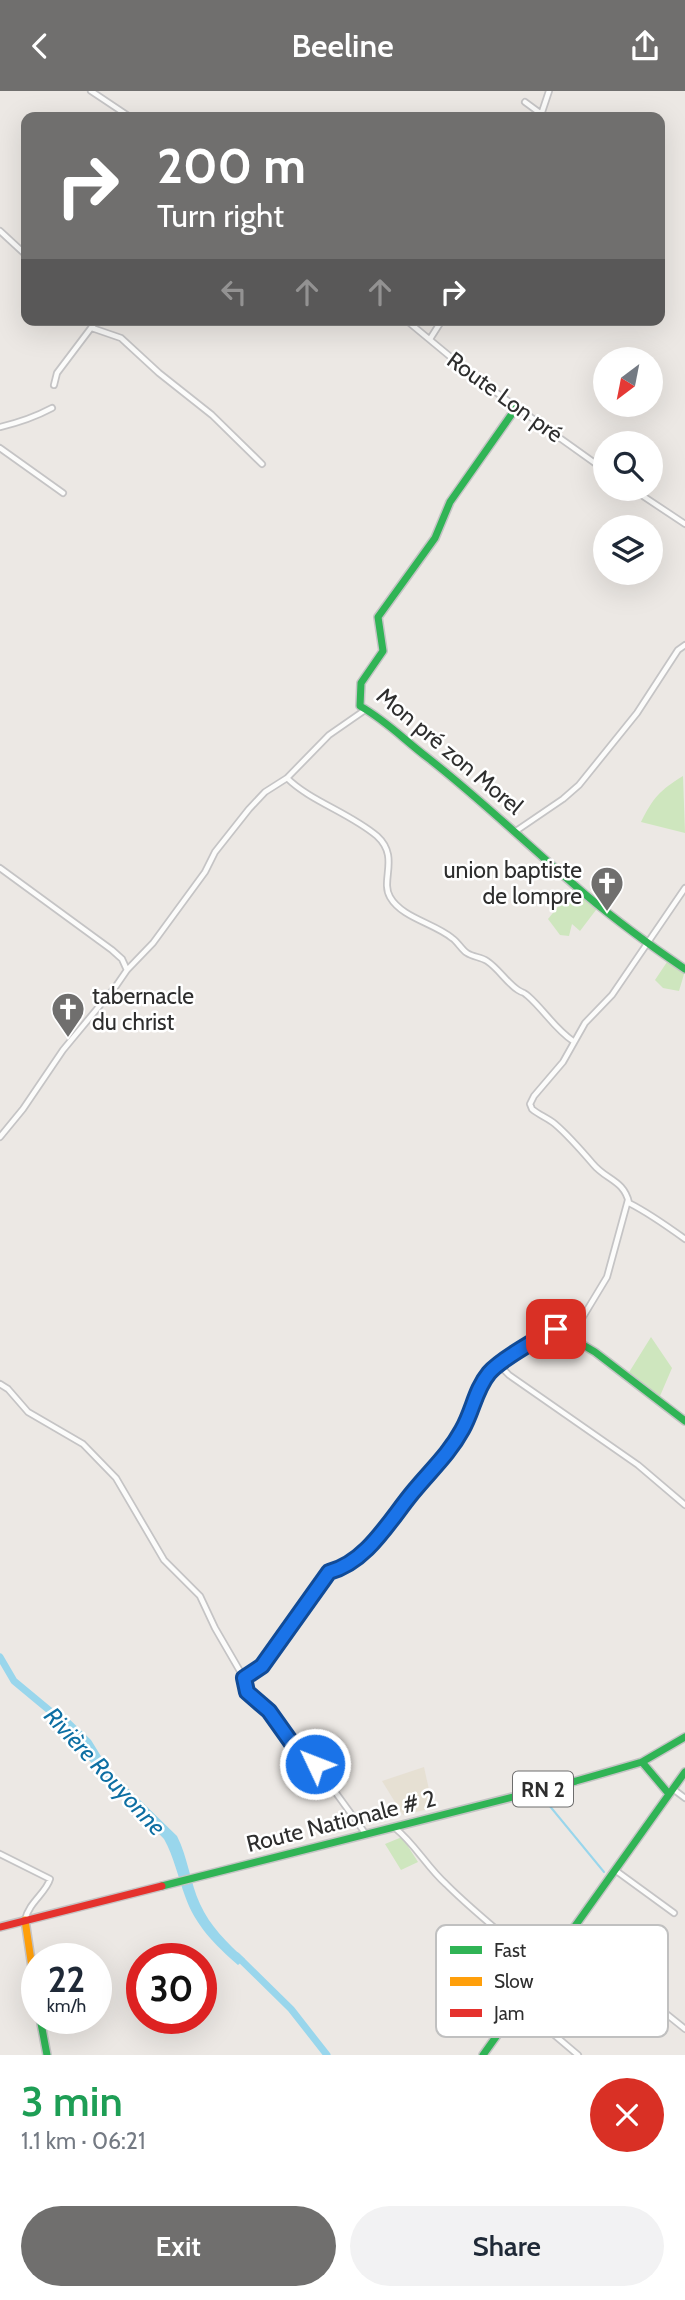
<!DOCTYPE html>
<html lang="en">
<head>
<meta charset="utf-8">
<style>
	:root { --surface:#fff; --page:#f2f2f3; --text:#1f2937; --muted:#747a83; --accent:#706f6e }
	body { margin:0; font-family:Cabin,sans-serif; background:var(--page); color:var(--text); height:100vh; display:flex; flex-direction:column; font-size:26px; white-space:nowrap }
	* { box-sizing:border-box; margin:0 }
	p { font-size:23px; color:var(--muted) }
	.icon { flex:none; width:38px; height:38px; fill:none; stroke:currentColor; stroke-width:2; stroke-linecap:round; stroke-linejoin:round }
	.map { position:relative; height:1964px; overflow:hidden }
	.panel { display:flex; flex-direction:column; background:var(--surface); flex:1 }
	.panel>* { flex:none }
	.banner { position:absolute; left:21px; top:21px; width:644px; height:214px; border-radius:14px; box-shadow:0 7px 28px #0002; background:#706f6e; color:#fff; overflow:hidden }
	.needle { width:46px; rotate:212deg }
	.controls { position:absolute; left:593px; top:256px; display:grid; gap:14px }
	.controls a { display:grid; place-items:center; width:70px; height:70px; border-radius:50%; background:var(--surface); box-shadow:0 7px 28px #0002; font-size:35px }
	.speed { position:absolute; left:21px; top:1852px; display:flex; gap:14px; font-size:35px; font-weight:700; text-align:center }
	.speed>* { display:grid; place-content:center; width:91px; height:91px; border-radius:50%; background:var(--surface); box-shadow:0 7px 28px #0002; line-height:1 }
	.speed small { font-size:18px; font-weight:400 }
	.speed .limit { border:10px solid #d22; background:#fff; color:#111 }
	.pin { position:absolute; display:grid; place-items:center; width:60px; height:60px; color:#fff; margin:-30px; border-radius:14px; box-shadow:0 4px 10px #0006 }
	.me { position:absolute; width:77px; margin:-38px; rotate:313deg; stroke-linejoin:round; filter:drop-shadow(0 0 5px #0008) }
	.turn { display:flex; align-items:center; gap:24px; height:147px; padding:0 21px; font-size:32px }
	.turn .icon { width:91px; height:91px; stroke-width:2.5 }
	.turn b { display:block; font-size:49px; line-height:60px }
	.lanes { display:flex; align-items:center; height:66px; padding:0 21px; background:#0003; justify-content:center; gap:35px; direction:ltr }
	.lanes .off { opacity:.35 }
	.round { display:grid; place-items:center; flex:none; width:74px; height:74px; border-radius:37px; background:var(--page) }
	.headline { display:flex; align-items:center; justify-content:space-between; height:119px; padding:0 21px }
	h1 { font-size:42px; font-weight:600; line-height:52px; color:#1e9e55 }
	.action { display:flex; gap:14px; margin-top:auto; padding:14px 21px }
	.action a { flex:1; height:80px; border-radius:42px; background:var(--accent); color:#fff; font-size:28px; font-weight:600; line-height:80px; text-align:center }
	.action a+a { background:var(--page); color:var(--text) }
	header { display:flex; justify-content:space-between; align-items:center; height:91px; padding:0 21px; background:var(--accent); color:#fff; font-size:32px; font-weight:600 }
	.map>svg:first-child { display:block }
	.education { fill:#e6e0d3 }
	.green { fill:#cee6be }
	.water { fill:#99d6ec }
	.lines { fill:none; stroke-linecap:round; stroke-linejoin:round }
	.stream { stroke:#99d6ec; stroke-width:2 }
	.river { stroke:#99d6ec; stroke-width:7 }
	.street-casing { stroke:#c5c4c5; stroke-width:8 }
	.fast-casing { stroke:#c5c4c5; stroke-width:10 }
	.slow-casing { stroke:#c5c4c5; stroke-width:10 }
	.jam-casing { stroke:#c5c4c5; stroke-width:10 }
	.street { stroke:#fcfcfb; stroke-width:4.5 }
	.fast { stroke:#30b455; stroke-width:7 }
	.slow { stroke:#ff9f0a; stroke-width:7 }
	.jam { stroke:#e5322d; stroke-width:7 }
	.route-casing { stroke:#114b97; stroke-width:18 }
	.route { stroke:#1a73e8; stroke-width:12 }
	.labels { text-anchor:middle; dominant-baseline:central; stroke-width:5; stroke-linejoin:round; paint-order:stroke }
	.shield { fill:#fff; stroke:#6d6d6d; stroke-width:2 }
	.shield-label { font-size:21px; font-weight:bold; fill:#2e2e2e }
	.street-label { font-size:23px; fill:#2e2e2e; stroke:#fff }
	.poi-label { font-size:23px; fill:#2e2e2e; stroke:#fff; text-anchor:end }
	.water-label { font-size:24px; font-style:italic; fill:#0d6fa3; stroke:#fff }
	.key { fill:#fff; stroke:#c0c0c0; stroke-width:2 }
	.key-label { font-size:19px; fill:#2e2e2e }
</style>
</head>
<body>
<header><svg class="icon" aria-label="back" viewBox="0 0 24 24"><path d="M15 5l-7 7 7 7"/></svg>Beeline<svg class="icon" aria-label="share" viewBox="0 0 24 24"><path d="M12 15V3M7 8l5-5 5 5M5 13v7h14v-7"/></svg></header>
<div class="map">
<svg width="685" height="1964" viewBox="0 0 685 1964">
	<rect width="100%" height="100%" fill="#ece8e4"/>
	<!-- education -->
	<path class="education" d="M 424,1676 L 433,1717 L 403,1724 L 382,1690 Z"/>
	<!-- green -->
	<path class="green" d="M 683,685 L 685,742 L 641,731 C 653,707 660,699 683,685 Z
		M 574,796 L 599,815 L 580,840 L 572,833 L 569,845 L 560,844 L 548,828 Z
		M 669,868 L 685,880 L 679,900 L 663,897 L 655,889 Z
		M 651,1246 L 672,1277 L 660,1305 L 628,1283 Z
		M 402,1746 L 418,1771 L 401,1779 L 385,1753 Z"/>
	<!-- water -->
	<path class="water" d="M 65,1624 L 91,1649 L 110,1680 L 177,1745 C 188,1767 190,1791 200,1813 C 210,1835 227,1852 245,1868 L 238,1874 C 215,1854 195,1834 185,1805 C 178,1786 174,1766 164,1748 L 93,1674 L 60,1632 Z"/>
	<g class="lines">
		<!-- stream -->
		<path class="stream" d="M 544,1708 L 604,1781"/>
		<!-- river -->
		<path class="river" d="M 0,1566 L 14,1590 L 67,1634
			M 237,1865 L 291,1918 L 327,1964"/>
		<defs>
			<path id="street" d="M 91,0 L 130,26
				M 525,11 L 540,22
				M 541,24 L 549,0
				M 0,140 L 26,164
				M 406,229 L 476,287 L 606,380
				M 92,237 L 121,247 L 159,282 L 212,324 L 262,373
				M 430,248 L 442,229
				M 54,294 L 57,282 L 97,229
				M 0,336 C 17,332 37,325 52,317
				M 0,357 L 63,402
				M 631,397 L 685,433
				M 287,687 C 310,710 350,722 377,745 C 400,766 380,789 390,806 C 402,827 434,832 452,847 C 458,851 461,858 467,862 C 473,866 481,866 487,870 C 499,878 507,892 518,899 C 526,904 521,899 528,905 C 544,919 555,938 573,950
				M 516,740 L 563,708 L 579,694 L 637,622 L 678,559 L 685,554
				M 0,777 L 112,859 L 122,868 L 127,879
				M 685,797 L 612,904 L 585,932 L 563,971 L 534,1005 L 530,1013 L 532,1018 C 539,1024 548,1027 555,1033 C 569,1045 581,1059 593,1073 C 606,1089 624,1089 629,1112 C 649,1122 667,1135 685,1148
				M 0,1046 L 23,1018 L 63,959 L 116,895 L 127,879 L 153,852 L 205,781 L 215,761 L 249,718 L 265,701 L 287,687 L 329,644 L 365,619
				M 572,1244 L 607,1186 L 628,1109
				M 499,1274 L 509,1284 L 638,1374 L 685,1414
				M 0,1293 L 8,1298 L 28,1321 L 83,1353 L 116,1387 L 164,1469 L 200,1505 L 215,1537 L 244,1587 L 247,1601 L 269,1620 L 296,1658 L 315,1673 L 365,1742
				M 673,1698 L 685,1707
				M 395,1737 C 415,1753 427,1776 446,1793 C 477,1824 511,1850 544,1878
				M 0,1763 L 50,1788 C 46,1802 29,1811 25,1829
				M 615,1779 L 674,1822
				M 569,1845 L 685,1938
				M 519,1914 L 578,1964"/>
			<path id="fast" d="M 516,317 L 450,411 L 435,447 L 378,526 L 383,560 L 361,592 L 360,615 C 388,631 403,648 428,667 C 483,710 533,759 586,804 C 618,831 651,855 685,878
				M 244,1587 L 262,1575 L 281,1552 L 329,1481 L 343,1476 L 366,1458 L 446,1363 L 463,1338 L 478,1301 L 490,1281 L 510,1265 L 556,1238 L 595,1261 L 685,1330
				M 642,1671 L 669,1703
				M 162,1795 L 576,1690 L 642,1671 L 685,1646
				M 40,1927 L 47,1964
				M 483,1964 L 685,1681"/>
			<path id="slow" d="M 25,1829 L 37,1910"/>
			<path id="jam" d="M 0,1836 L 162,1795"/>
		</defs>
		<!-- street casing -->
		<use href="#street" class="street-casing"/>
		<!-- fast casing -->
		<use href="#fast" class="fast-casing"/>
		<!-- slow casing -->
		<use href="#slow" class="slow-casing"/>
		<!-- jam casing -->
		<use href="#jam" class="jam-casing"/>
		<!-- street -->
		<use href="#street" class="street"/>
		<!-- fast -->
		<use href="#fast" class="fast"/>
		<!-- slow -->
		<use href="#slow" class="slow"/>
		<!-- jam -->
		<use href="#jam" class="jam"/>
	</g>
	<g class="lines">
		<defs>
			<path id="route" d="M 315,1673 L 296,1658 L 269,1620 L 247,1601 L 244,1587 L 262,1575 L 329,1481 C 367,1471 389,1430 413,1401 C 430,1380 449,1363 462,1339 C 473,1320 475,1299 489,1282 C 500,1269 540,1246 556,1238"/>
		</defs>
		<!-- route casing -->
		<use href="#route" class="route-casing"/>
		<!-- route -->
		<use href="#route" class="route"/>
	</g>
	<!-- icons -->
	<defs>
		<symbol id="church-pin" viewBox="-11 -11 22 30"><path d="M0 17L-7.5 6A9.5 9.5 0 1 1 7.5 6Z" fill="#706f6e" stroke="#fff"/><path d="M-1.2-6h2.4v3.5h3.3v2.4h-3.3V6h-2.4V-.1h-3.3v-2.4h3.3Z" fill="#fff"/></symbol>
	</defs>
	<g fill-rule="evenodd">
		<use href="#church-pin" x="588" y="773" width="38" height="52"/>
		<use href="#church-pin" x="49" y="899" width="38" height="52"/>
	</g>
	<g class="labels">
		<!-- shield labels -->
		<rect class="shield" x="513" y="1680.5" width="60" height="35" rx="5"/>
		<g class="shield-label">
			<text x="543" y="1698">RN 2</text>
		</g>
		<!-- street labels -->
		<g class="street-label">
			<text transform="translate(505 306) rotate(36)">Route Lon pré</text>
			<text transform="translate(450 660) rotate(40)">Mon pré zon Morel</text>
			<text transform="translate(341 1730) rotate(-14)">Route Nationale # 2</text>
		</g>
		<!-- poi labels -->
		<g class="poi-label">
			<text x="582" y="779">union baptiste<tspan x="582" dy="26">de lompre</tspan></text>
			<text x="92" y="905" text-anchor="start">tabernacle<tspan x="92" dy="26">du christ</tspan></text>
		</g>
		<!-- water labels -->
		<g class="water-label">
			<text transform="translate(105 1680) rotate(47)">Rivière Rouyonne</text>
		</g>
	</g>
	<!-- legend -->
	<rect x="436" y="1834" width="232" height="112" rx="10" class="key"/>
	<rect x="450" y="1855" width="32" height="8" fill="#30b455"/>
	<rect x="450" y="1886" width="32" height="9" fill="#ff9f0a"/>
	<rect x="450" y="1918" width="32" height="8" fill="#e5322d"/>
	<g class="key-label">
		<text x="494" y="1866">Fast</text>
		<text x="494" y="1897">Slow</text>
		<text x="494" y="1929">Jam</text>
	</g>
</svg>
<div class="controls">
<a><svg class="needle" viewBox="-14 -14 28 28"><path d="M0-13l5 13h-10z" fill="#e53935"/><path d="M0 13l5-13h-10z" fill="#747a83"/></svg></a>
<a><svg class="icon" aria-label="search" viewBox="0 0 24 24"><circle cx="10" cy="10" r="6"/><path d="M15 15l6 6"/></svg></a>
<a><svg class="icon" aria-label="layers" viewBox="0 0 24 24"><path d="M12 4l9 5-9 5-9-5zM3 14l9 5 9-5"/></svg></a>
</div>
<div class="speed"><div>22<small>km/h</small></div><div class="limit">30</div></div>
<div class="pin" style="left:556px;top:1238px;background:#d93025"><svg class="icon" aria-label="arrive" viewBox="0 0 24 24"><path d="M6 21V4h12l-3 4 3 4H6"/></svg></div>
<svg class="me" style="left:315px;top:1673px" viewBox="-20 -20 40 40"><circle r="17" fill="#1a73e8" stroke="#fff" stroke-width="3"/><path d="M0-11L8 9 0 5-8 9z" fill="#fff"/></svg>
<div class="banner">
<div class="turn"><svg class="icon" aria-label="right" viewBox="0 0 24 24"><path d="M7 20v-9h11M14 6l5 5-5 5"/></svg><div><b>200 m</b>Turn right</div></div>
<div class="lanes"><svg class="icon off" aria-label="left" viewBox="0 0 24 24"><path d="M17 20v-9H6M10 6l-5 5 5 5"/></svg><svg class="icon off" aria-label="ahead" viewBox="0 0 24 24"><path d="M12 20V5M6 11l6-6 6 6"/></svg><svg class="icon off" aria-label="ahead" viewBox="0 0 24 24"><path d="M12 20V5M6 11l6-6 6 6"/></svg><svg class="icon" aria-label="right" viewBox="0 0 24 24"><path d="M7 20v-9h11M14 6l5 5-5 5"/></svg></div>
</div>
</div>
<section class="panel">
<div class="headline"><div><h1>3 min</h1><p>1.1 km · 06:21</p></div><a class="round" style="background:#d93025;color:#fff"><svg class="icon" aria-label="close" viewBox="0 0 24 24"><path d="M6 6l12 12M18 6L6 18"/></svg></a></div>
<div class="action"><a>Exit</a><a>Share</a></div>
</section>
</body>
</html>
